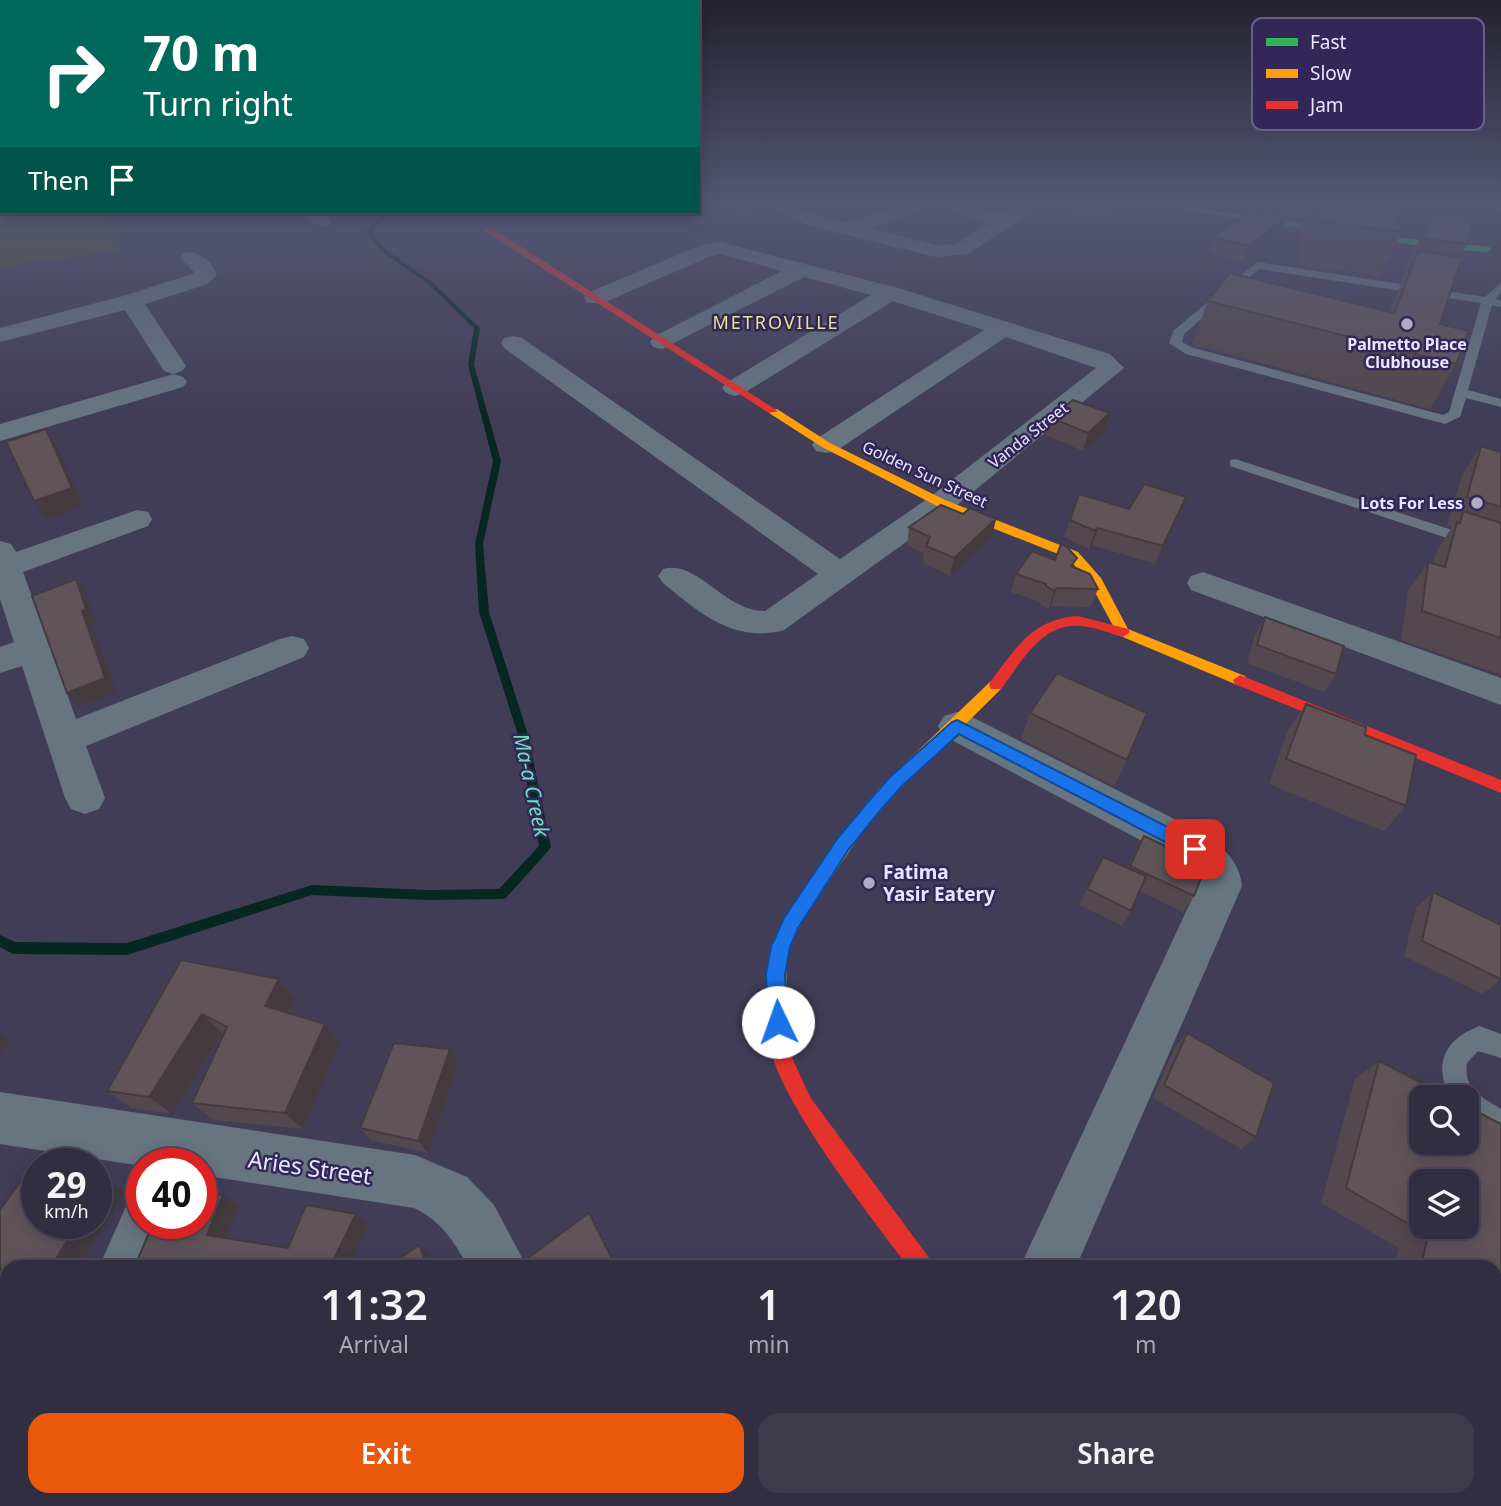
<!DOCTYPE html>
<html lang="en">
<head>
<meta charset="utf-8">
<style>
	:root { --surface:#322e41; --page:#3d3a4c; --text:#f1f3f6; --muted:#a8a8b1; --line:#4d4a5a; --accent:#ea580c }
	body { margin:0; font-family:"Noto Sans",sans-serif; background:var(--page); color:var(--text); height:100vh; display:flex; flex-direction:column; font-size:26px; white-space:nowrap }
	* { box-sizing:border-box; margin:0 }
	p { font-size:23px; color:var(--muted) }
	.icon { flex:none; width:38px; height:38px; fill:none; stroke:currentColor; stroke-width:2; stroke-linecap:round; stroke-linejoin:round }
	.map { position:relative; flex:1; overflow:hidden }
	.sheet { position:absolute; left:0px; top:1260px; width:1502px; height:247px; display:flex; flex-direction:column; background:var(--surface); border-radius:21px 21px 0 0; box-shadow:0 4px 18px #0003,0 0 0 2px var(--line) }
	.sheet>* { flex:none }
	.guide { position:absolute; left:0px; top:0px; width:700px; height:214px; box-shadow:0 4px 18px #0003,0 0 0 2px var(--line); background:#00695c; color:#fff; overflow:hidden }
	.controls { position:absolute; left:1409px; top:1085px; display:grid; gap:14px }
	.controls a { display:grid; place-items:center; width:70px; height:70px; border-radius:14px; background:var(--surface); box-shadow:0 4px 18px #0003,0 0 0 2px var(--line); font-size:35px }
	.speed { position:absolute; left:21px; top:1148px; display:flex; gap:14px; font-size:35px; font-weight:700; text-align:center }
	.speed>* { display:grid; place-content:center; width:91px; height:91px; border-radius:50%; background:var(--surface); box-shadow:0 4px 18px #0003,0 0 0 2px var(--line); line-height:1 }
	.speed small { font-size:18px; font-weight:400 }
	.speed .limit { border:10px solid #d22; background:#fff; color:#111 }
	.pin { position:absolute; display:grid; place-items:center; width:60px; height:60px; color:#fff; margin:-30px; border-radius:14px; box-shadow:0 4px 10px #0006 }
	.me { position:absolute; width:77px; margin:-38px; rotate:357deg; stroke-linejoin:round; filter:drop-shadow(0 0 5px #0008) }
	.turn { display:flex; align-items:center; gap:24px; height:147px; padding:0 28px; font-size:32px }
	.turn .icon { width:91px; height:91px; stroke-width:2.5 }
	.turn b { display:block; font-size:49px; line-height:60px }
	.then { display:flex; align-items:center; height:66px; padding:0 28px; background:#0003; gap:14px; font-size:26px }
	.eta { display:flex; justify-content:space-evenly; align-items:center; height:119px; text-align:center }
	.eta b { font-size:42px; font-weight:600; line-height:49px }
	.button { display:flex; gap:14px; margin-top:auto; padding:14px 28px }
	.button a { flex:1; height:80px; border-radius:21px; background:var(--accent); color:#fff; font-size:28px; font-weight:600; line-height:80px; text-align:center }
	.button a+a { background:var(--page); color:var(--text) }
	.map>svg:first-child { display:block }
	.built { fill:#443a6d }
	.green { fill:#525325 }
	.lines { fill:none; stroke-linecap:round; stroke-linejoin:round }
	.stream { fill:#062820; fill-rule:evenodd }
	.lane { fill:#677581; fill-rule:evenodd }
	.street { fill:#677581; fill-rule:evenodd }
	.fast { fill:#30b455; fill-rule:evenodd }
	.slow { fill:#ff9f0a; fill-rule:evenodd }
	.jam { fill:#e5322d; fill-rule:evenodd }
	.wall { fill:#53484d }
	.shaded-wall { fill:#433b3e }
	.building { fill:#605459; stroke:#433b3e; stroke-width:2; fill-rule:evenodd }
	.route { fill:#1a73e8; stroke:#114b97; stroke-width:2 }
	.poi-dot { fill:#aeabc4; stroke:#322756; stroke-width:2.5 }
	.labels { text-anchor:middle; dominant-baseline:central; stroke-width:5; stroke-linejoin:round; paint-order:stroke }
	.far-poi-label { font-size:16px; font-weight:bold; fill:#e8e6fe; stroke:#322756 }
	.far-street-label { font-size:16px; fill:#e8e6fe; stroke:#322756 }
	.far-neighbourhood-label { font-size:18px; letter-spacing:2px; fill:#e0e596; stroke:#322756 }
	.poi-label { font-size:19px; font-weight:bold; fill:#e8e6fe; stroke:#322756; text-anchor:start }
	.water-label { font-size:21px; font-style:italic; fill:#6fdcbb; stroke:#322756 }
	.near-street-label { font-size:23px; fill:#e8e6fe; stroke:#322756 }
	.key { fill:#322756; stroke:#696088; stroke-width:2 }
	.key-label { font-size:19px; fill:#e8e6fe }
</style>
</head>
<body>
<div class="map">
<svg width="1501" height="1506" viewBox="0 0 1501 1506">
	<rect width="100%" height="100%" fill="#423d57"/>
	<!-- built -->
	<path class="built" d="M 1495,1319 L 1501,1323 L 1501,1506 L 1469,1506 L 1463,1500 L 1494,1500 Z"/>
	<!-- green -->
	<path class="green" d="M 0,208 L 2,212 L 104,212 L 121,250 L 0,267 Z"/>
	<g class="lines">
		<!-- stream -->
		<path class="stream" d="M 383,212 L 389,212 L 372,232 L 386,250 L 431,281 L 480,328 L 474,365 L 501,461 L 483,544 L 489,612 L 528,735 L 551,847 L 549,850 L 506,898 L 502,899 L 428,900 L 312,895 L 127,955 L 13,954 L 0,947 L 0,935 L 15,942 L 127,943 L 312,885 L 428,890 L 499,889 L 539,846 L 518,735 L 479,612 L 475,544 L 493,461 L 468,365 L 474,328 L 427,283 L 382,252 L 367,233 L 367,231 Z"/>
		<!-- lane -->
		<path class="lane" d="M 1257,262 L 1485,297 L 1501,283 L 1501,293 L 1495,299 L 1501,301 L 1501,307 L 1492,305 L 1468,390 L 1501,399 L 1501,407 L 1466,398 L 1460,417 L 1445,424 L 1186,354 L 1169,343 L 1174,330 ZM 1259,269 L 1481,303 L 1449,412 L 1443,415 L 1194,348 L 1182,342 L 1184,334 Z
			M 1235,459 L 1501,546 L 1501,556 L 1230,466 L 1230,460 Z
			M 1479,1026 L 1501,1034 L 1501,1058 L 1478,1051 L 1467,1063 C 1463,1089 1482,1097 1501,1109 L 1501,1137 L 1466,1116 L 1466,1097 L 1449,1097 C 1434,1063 1444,1040 1479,1026 Z
			M 1501,1367 L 1501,1404 L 1494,1407 L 1494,1370 Z
			M 1494,1477 L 1501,1480 L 1501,1506 L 1484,1506 L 1481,1500 L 1494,1500 Z"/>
		<!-- street -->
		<path class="street" d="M 0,202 L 2,202 L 2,210 L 0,210 Z
			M 761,202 L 787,202 L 825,218 L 846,223 L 910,202 L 963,202 L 1002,215 L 1022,202 L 1045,202 L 968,254 L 936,257 L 811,226 L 764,206 ZM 937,205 L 988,224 L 956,244 L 936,245 L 869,228 Z
			M 1465,202 L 1501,202 L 1501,211 L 1475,208 Z
			M 302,212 L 323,212 L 331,222 L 328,226 C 315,230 309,222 302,212 Z
			M 720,242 L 898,288 L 1110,354 L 1124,368 L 952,509 L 784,630 C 735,644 698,612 663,583 L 658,576 L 663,569 C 698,559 723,611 765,611 L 818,574 L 504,348 L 501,343 L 504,338 L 513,336 L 522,338 L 840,559 L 930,497 L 1096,368 L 1006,337 L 836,451 L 826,453 L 816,451 L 812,445 L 816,439 L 984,330 L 893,301 L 744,393 L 735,396 L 726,393 L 722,388 L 726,383 L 871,295 L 804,277 L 662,349 L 653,347 L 650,342 L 653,337 L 782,271 L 720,254 L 711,256 L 603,303 L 587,303 L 584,298 L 587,293 L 699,246 Z
			M 191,252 C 203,254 212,263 217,274 L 208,284 L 145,304 L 186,366 L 182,371 L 173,374 L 164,371 L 125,310 L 0,342 L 0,328 L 123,296 L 192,274 L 194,272 L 180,258 L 183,253 Z
			M 174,374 L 183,377 L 187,382 L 183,387 L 0,441 L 0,424 Z
			M 137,510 L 148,512 L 152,519 L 148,526 L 23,572 L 76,719 L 280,639 L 292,636 L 304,639 L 309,648 L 304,657 L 86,746 L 105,798 L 99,809 L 85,814 L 71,809 L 65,798 L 22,666 L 0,673 L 0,647 L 14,642 L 0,599 L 0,541 L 11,544 L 16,552 Z
			M 1203,572 L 1501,678 L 1501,705 L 1191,590 L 1187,583 L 1191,576 Z
			M 957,712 L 970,716 L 1210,837 C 1226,850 1240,864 1242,886 L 1076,1267 L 1020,1267 L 1198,886 L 1198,880 L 1180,861 L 944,736 L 938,726 L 944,716 Z
			M 0,1092 L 415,1155 L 467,1177 L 494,1205 L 527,1267 L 468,1267 C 455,1242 440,1220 414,1208 L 201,1175 L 201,1164 L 142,1166 L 0,1144 Z
			M 142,1197 L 142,1223 L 173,1223 L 155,1267 L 99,1267 L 127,1204 Z
			M 566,1500 L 630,1500 L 632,1506 L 568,1506 Z
			M 1056,1500 L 1122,1500 L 1124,1506 L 1058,1506 Z"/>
		<!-- fast -->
		<path class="fast" d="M 1133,202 L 1152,202 L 1440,243 L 1488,246 L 1492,249 L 1488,252 L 1440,249 Z"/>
		<!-- slow -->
		<path class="slow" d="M 769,409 L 777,409 L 830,443 L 945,500 L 1078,552 L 1101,578 L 1128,629 L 1245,676 L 1247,680 L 1240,685 L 1235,684 L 1118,635 L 1090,583 L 1068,558 L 937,506 L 822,447 L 769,413 Z
			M 996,680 L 1001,681 L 1003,685 L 1001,689 L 891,798 L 859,837 L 807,913 L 792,941 L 786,964 L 788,1033 L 785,1040 L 778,1042 L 771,1040 L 768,1033 L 768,964 L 774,940 L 795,901 L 847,827 L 879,788 L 991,681 Z"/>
		<!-- jam -->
		<path class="jam" d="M 486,228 L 492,228 L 778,411 L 769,413 L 486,232 Z
			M 1078,616 L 1128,629 L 1130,632 L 1123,637 C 1109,633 1095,627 1080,626 C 1042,622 1021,663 1001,689 L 991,689 L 989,685 L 991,681 C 1016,648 1032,619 1078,616 Z
			M 1240,675 L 1501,780 L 1501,793 L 1235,684 L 1233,680 Z
			M 778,1024 L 785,1026 L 793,1060 L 810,1097 L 930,1259 L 934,1267 L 908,1267 C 879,1226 752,1071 771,1026 Z"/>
	</g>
	<!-- wall -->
	<path class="wall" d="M 706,202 L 767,202 L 776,206 L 776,214 L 754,221 Z
		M 793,202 L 854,202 L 829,210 L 815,202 L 803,206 Z
		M 1044,202 L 1130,202 L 1129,206 L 1113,224 L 1043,207 Z
		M 1215,202 L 1388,202 L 1402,232 L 1380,276 L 1301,265 L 1299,234 L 1306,218 L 1263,212 L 1264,208 Z
		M 1433,213 L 1467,244 L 1460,257 L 1440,324 L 1456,364 L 1430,409 L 1192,344 L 1208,301 L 1389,312 L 1402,282 L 1401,281 L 1411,256 Z
		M 1281,232 L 1243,262 L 1209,252 L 1214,237 Z
		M 1051,418 L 1105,431 L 1083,451 L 1046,435 Z
		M 1481,446 L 1501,452 L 1501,675 L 1401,640 L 1408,591 L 1428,562 L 1433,563 L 1437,551 L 1452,527 L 1447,526 L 1462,475 Z
		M 1186,497 L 1155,564 L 1092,545 L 1089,549 L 1064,537 L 1070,520 L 1129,509 Z
		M 909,527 L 992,537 L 950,576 L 923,563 L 924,554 L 907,545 Z
		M 1074,567 L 1098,589 L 1091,607 L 1051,606 L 1049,609 L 1040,604 L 1041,602 L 1011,592 L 1016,574 Z
		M 1265,617 L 1336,674 L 1324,692 L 1247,663 L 1255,635 Z
		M 1306,704 L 1406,806 L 1384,831 L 1269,784 L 1288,730 Z
		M 1030,713 L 1127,760 L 1114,786 L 1021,739 Z
		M 1144,836 L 1194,896 L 1183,912 L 1139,891 L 1131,911 L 1122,926 L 1079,905 L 1103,857 L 1127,868 Z
		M 1433,892 L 1501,925 L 1501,980 L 1482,994 L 1404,956 L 1416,908 Z
		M 181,960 L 279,979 L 295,999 L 288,1013 L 325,1024 L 340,1043 L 303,1129 L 213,1120 L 192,1103 L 223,1034 L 222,1033 L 172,1114 L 131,1108 L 107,1091 Z
		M 1187,1033 L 1256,1137 L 1241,1149 L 1153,1098 L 1175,1047 Z
		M 450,1049 L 458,1062 L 428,1153 L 371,1140 L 360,1128 Z
		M 1379,1061 L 1501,1124 L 1501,1308 L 1494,1304 L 1494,1267 L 1394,1267 L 1399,1248 L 1321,1203 L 1355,1079 Z
		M 125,1192 L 7,1267 L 7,1276 L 0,1275 L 0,1210 Z"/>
	<!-- shaded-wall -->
	<path class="shaded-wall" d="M 803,202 L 815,202 L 803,206 Z
		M 830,202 L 854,202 L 829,210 Z
		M 1126,202 L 1130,202 L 1129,206 L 1113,224 L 1116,214 Z
		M 776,206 L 776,214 L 754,221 L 754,213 Z
		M 1287,216 L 1281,232 L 1243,262 L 1249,246 Z
		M 1110,413 L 1105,431 L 1083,451 L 1088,433 Z
		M 46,429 L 57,446 L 83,506 L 47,519 L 34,501 Z
		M 1186,497 L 1179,515 L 1155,564 L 1163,546 Z
		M 996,519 L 992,537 L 950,576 L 954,558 Z
		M 1098,528 L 1092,545 L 1089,549 L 1095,531 Z
		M 76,579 L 86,594 L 96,623 L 92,625 L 116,692 L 78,707 L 67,693 L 82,611 Z
		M 1057,588 L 1051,606 L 1049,609 L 1054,591 Z
		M 279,979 L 295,999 L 282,1025 L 265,1006 Z
		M 202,1014 L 222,1033 L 172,1114 L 149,1097 Z
		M 325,1024 L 340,1043 L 303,1129 L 285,1113 Z
		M 0,1035 L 10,1042 L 0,1053 Z
		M 450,1049 L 458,1062 L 428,1153 L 418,1141 Z
		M 105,1181 L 125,1192 L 78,1267 L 51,1267 L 78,1223 L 96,1223 L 96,1195 Z
		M 223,1195 L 239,1206 L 224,1245 L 207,1235 Z
		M 356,1214 L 368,1224 L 348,1267 L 330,1267 Z
		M 419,1245 L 432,1256 L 436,1267 L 428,1267 Z
		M 21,1259 L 41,1267 L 15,1267 Z
		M 0,1289 L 7,1292 L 7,1317 L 0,1326 Z
		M 0,1379 L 5,1381 L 0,1388 Z
		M 55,1500 L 90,1500 L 86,1506 L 51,1506 Z
		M 452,1500 L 464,1500 L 467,1506 L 455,1506 Z"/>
	<!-- building -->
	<path class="building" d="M 726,202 L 767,202 L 776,206 L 754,213 Z
		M 1067,202 L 1126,202 L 1116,214 Z
		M 1267,202 L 1313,202 L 1310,208 Z
		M 1318,202 L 1388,202 L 1396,203 L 1402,232 L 1320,222 Z
		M 1249,211 L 1287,216 L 1249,246 L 1214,237 Z
		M 1433,213 L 1475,218 L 1467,244 L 1423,238 Z
		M 1418,251 L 1462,257 L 1440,324 L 1469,331 L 1456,364 L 1208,301 L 1230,273 L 1394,313 Z
		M 1073,400 L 1110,413 L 1088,433 L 1051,418 Z
		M 46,429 L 72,488 L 34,501 L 6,442 Z
		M 1481,446 L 1501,452 L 1501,507 L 1467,497 Z
		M 1144,484 L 1186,497 L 1163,546 L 1098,528 L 1095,531 L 1070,520 L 1079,494 L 1129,509 Z
		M 941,505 L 963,514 L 970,508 L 996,519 L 954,558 L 926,546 L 930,537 L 909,527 Z
		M 1463,511 L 1501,523 L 1501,638 L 1422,611 L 1428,562 L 1445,567 L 1457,522 L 1460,523 Z
		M 1061,544 L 1066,546 L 1077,558 L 1071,566 L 1090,574 L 1098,589 L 1057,588 L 1054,591 L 1046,586 L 1046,584 L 1016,574 L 1032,551 L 1055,560 Z
		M 76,579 L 86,609 L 82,611 L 105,678 L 67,693 L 32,596 Z
		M 1265,617 L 1344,646 L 1336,674 L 1257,645 Z
		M 1057,673 L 1147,713 L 1127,760 L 1030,713 Z
		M 1306,704 L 1366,727 L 1365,735 L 1416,755 L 1406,806 L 1286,759 Z
		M 1144,836 L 1206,865 L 1194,896 L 1130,866 Z
		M 1103,857 L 1146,876 L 1131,911 L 1087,889 Z
		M 1433,892 L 1501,925 L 1501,979 L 1422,941 Z
		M 181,960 L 279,979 L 265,1006 L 325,1024 L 285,1113 L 192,1103 L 227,1027 L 202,1014 L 149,1097 L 107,1091 Z
		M 1187,1033 L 1274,1083 L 1256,1137 L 1164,1085 Z
		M 394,1043 L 450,1049 L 418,1141 L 360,1128 Z
		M 1379,1061 L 1449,1097 L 1421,1097 L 1421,1143 L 1466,1143 L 1466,1106 L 1501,1124 L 1501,1277 L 1494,1274 L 1494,1267 L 1483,1267 L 1479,1265 L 1479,1267 L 1421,1267 L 1428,1235 L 1346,1188 ZM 1421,1181 L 1466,1181 L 1466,1227 L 1421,1227 Z
		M 42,1152 L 68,1164 L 37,1164 L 37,1223 L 78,1223 L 51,1267 L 38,1267 L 21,1259 L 15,1267 L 7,1267 L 7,1271 L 0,1270 L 0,1210 Z
		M 96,1177 L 105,1181 L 96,1195 Z
		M 201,1192 L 223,1195 L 207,1235 L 288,1248 L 306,1205 L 356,1214 L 330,1267 L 125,1267 L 128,1261 L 138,1259 L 153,1223 L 201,1223 Z
		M 589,1213 L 616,1267 L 528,1267 L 525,1260 Z
		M 419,1245 L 428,1267 L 388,1267 Z
		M 7,1413 L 7,1500 L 55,1500 L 51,1506 L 0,1506 L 0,1423 Z
		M 258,1500 L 452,1500 L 455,1506 L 261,1506 Z"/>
	<!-- sky -->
	<linearGradient id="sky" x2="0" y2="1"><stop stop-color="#242230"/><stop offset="0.49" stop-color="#545774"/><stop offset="1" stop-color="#545774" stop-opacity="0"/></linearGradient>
	<rect width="1501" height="413" fill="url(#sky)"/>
	<!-- route -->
	<path class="route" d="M 957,720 L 1201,844 L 1203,849 L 1201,854 L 1195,856 L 1188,854 L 959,734 L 902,786 L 879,812 L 849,849 L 798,928 L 790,947 L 785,974 L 788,1022 L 785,1029 L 778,1031 L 771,1029 L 768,1022 L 766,974 L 771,947 L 784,918 L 837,839 L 867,803 L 890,777 L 952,722 Z"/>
	<!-- markers -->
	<g class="poi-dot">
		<circle cx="1407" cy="324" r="7"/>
		<circle cx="1477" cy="503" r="7"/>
		<circle cx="869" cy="883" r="7"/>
	</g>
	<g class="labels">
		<!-- far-poi labels -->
		<g class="far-poi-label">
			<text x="1407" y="344">Palmetto Place<tspan x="1407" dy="18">Clubhouse</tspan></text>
			<text x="1463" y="503" text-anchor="end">Lots For Less</text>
		</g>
		<!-- far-street labels -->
		<g class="far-street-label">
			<text transform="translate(1028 435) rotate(-38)">Vanda Street</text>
			<text transform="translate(925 474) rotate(25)">Golden Sun Street</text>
		</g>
		<!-- far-neighbourhood labels -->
		<g class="far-neighbourhood-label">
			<text x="776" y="322">METROVILLE</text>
		</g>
		<!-- poi labels -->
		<g class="poi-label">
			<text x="883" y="872">Fatima<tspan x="883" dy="22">Yasir Eatery</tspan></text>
		</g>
		<!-- water labels -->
		<g class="water-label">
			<text transform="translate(532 785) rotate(78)">Ma-a Creek</text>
		</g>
		<!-- near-street labels -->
		<g class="near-street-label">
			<text transform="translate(310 1167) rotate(8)">Aries Street</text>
		</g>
	</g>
	<!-- legend -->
	<rect x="1252" y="18" width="232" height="112" rx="10" class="key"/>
	<rect x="1266" y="38" width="32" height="8" fill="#30b455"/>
	<rect x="1266" y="69" width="32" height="9" fill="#ff9f0a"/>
	<rect x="1266" y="101" width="32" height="8" fill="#e5322d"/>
	<g class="key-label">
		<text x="1310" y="49">Fast</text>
		<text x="1310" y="80">Slow</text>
		<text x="1310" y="112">Jam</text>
	</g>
</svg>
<div class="controls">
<a><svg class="icon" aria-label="search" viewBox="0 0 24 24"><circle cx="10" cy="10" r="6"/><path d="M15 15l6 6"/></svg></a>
<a><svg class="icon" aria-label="layers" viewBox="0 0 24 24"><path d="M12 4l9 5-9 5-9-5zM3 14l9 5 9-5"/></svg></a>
</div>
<div class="speed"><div>29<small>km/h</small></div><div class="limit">40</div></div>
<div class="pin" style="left:1195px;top:849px;background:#d93025"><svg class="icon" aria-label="arrive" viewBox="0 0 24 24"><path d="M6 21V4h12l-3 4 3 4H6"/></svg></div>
<svg class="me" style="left:778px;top:1022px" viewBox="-20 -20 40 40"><circle r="19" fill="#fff"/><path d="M0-13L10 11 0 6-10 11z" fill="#1a73e8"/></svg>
<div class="guide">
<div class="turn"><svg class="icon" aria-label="right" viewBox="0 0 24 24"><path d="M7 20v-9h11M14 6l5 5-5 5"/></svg><div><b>70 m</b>Turn right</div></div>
<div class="then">Then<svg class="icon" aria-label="arrive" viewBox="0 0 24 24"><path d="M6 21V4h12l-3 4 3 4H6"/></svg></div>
</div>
<section class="sheet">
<div class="eta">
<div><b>11:32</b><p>Arrival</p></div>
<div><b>1</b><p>min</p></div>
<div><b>120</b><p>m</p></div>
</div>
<div class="button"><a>Exit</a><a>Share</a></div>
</section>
</div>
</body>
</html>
